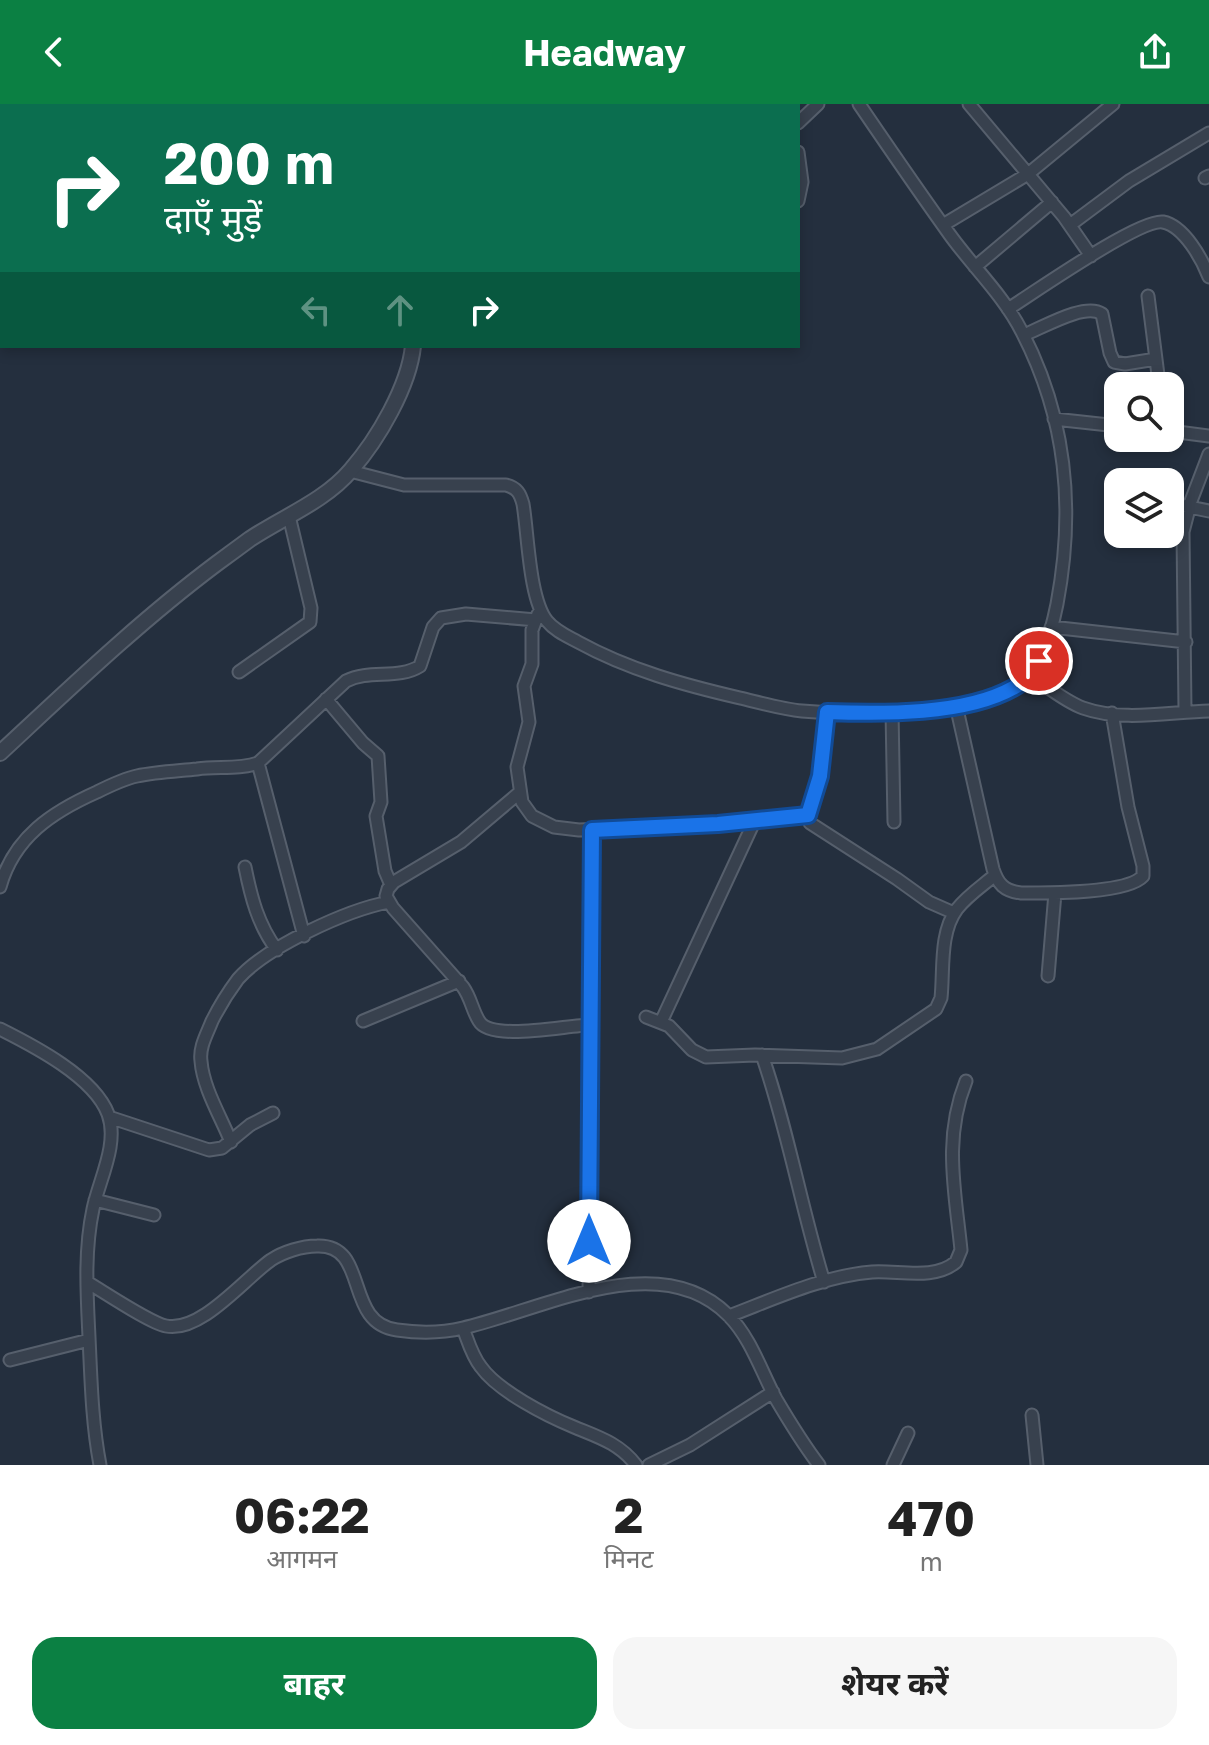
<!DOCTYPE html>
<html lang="hi">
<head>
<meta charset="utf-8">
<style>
	:root { --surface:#fff; --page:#f6f6f6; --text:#222; --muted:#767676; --accent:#0b8043 }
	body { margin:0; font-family:"Golos Text","Noto Sans Devanagari",sans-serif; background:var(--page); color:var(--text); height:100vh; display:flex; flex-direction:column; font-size:30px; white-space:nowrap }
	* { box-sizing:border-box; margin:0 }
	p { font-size:26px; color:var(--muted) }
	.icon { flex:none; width:44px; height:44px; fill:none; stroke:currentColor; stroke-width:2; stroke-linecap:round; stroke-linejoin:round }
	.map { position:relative; height:1361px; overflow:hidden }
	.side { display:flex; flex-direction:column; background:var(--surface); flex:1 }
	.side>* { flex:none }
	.banner { position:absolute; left:0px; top:0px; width:800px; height:244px; box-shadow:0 4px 12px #0003; background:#0b6e4f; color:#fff; overflow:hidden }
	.fabs { position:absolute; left:1104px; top:268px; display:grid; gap:16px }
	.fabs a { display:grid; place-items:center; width:80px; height:80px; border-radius:16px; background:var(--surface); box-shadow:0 4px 12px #0003; font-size:40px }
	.pin { position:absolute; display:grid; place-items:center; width:68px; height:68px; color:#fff; margin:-34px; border:4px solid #fff; border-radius:50%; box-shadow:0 2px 8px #0007 }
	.me { position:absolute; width:88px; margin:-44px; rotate:0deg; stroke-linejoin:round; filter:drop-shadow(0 0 6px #0008) }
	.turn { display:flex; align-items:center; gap:28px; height:168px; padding:0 32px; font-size:36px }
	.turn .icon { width:104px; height:104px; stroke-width:2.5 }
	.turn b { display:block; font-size:56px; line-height:68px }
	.lanes { display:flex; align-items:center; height:76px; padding:0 32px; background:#0003; justify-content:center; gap:40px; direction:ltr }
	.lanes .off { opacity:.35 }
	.eta { display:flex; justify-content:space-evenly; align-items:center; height:136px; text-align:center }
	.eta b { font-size:48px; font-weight:700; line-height:56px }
	.primary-button { display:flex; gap:16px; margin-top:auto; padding:16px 32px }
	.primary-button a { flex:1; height:92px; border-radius:24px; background:var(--accent); color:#fff; font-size:32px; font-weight:700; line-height:92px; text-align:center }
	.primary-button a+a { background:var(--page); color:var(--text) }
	header { display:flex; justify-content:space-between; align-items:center; height:104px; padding:0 32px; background:var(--accent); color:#fff; font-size:36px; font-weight:700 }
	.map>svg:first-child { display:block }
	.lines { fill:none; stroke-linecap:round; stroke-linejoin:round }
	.minor-casing { stroke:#565f6c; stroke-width:15 }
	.tertiary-casing { stroke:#565f6c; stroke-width:18 }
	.minor { stroke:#38414e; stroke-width:11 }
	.tertiary { stroke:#38414e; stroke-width:14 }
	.route-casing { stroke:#114b97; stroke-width:20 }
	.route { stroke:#1a73e8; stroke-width:14 }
</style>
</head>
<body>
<header><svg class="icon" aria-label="back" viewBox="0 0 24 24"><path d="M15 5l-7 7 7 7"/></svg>Headway<svg class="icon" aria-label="share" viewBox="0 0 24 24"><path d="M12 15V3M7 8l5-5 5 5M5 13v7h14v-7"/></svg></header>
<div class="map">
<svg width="1209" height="1361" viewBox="0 0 1209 1361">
	<rect width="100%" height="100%" fill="#242f3e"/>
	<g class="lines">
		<defs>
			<path id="minor" d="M 969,0 L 1064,113 L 1091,152
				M 798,19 L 818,0
				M 798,48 L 802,78 L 798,97
				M 1205,74 L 1209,72
				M 943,121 L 1028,70 L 1113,0
				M 1070,121 L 1129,77 L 1209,29
				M 975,163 L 1052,98
				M 1148,192 L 1159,279
				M 1008,205 C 1032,190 1140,114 1163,118 C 1184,122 1202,155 1209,173
				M 1024,231 C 1042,224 1085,198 1102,210 L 1110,249 L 1114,258 L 1125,260 L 1156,255
				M 1054,315 L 1118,322
				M 1170,327 L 1209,332
				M 350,367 L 404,381 L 506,381 C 517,384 520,389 523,400 C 528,429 529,495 547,517 C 555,527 567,532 578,538 C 629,566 684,581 740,594 C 761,599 782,605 802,607 C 856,612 970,612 1015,583 C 1043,566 1051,529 1057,500 C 1075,405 1067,315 1022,228 C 1004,192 973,163 950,131 C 919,88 889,44 859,0
				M 1170,399 L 1209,407
				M 538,510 L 532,526 L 532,560 L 524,582 L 529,618 L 517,663 L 522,698 L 532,712 L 554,723 L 579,726 L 718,720 L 808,711
				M 1051,523 L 1186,538
				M 239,568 L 310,518 L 311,504 L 289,412
				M 1030,571 C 1047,582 1064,597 1083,604 C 1122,618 1169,608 1209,607
				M 326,595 L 363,639 L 378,652 L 381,698 L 376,712 L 385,767 L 391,781
				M 956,601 L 993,765 C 998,780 1004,787 1021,789 C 1047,789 1127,790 1143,772 L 1143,762 L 1128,703 L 1112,609
				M 892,607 L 894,718
				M 1185,607 L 1183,428 L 1191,397 L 1209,350
				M 827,608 L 820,672 L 808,711 L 810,719 L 897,775 L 929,798 L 954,809
				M 258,659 L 304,832
				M 519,689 L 461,738 L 394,778 L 388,785 L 386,792 L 393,804 L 463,883 C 471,894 472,906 479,917 C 491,938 567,921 590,921
				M 245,763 C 251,793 258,821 277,846
				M 0,783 C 14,733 52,708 97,688 C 109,682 123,675 137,672 C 156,668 178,667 197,665 C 218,662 238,666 258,659 L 346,577 C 370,565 398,576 420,562 L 433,523 L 441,514 L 466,510 L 536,516
				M 1048,872 L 1055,789
				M 646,913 L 669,922 L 692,946 L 706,953 L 755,951 L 842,954 L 877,945 L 936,905 L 941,894 C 944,867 939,829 957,805 C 967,792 982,782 995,771
				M 363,917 L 459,877
				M 661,918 L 754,718
				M 0,925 C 34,942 94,973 108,1010 C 119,1040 99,1076 93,1105 C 84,1147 87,1191 89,1233 C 91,1276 92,1319 100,1361
				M 762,951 C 788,1026 801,1103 824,1178
				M 109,1013 L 209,1046 L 222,1044 L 250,1021 L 273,1009
				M 231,1038 C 221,1013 203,984 201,957 C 199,943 207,930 212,917 C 219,903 229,887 238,875 C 266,843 347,806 389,798
				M 95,1096 L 154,1111
				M 87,1178 C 104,1188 150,1219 166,1222 C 201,1229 244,1175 271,1156 C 283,1148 302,1142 317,1142 C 370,1140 343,1219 397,1226 C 418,1229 442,1229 463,1224 C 542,1206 659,1142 728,1211 C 751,1234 761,1267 776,1295 C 789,1317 803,1340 819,1361
				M 589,1188 L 592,726
				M 729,1212 C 774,1195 823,1172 872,1168 C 898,1166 934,1177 956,1158 L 961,1146 C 955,1086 943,1035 966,977
				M 463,1224 C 468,1237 472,1252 481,1263 C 498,1287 547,1312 574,1323 C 598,1333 619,1339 636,1361
				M 10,1256 L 89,1236
				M 1032,1311 L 1037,1361
				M 649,1361 L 690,1341 L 773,1288
				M 893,1361 L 908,1329"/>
			<path id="tertiary" d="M 331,0 L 332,2
				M 0,649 C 70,584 140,517 216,460 C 227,452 239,443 250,435 C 283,413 325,397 351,366 C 378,335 409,282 413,242"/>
		</defs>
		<!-- minor casing -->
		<use href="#minor" class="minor-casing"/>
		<!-- tertiary casing -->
		<use href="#tertiary" class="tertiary-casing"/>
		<!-- minor -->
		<use href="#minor" class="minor"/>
		<!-- tertiary -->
		<use href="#tertiary" class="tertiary"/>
	</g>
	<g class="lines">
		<defs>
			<path id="route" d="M 589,1137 L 592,726 L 718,720 L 808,711 L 820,672 L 827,608 C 882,610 965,611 1013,584 C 1025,578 1032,568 1039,557"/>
		</defs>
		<!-- route casing -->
		<use href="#route" class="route-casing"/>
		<!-- route -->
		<use href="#route" class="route"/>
	</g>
</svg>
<div class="fabs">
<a><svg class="icon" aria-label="search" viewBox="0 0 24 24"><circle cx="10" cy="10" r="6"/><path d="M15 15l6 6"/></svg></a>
<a><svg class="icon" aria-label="layers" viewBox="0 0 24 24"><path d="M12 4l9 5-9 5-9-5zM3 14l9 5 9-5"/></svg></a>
</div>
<div class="pin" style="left:1039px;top:557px;background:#d93025"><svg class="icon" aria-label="arrive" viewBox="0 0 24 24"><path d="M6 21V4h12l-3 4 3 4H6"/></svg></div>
<svg class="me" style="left:589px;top:1137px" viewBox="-20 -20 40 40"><circle r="19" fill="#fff"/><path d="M0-13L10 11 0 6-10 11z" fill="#1a73e8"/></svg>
<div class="banner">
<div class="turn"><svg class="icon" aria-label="right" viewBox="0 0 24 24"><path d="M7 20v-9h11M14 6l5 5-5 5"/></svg><div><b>200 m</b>दाएँ मुड़ें</div></div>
<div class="lanes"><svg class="icon off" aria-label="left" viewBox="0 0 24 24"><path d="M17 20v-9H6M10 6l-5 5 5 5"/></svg><svg class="icon off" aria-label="ahead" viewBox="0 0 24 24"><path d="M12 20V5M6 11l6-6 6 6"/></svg><svg class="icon" aria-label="right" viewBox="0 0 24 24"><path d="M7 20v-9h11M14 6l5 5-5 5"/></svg></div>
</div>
</div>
<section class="side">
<div class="eta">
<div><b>06:22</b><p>आगमन</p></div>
<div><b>2</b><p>मिनट</p></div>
<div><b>470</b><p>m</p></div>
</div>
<div class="primary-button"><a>बाहर</a><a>शेयर करें</a></div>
</section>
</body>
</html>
